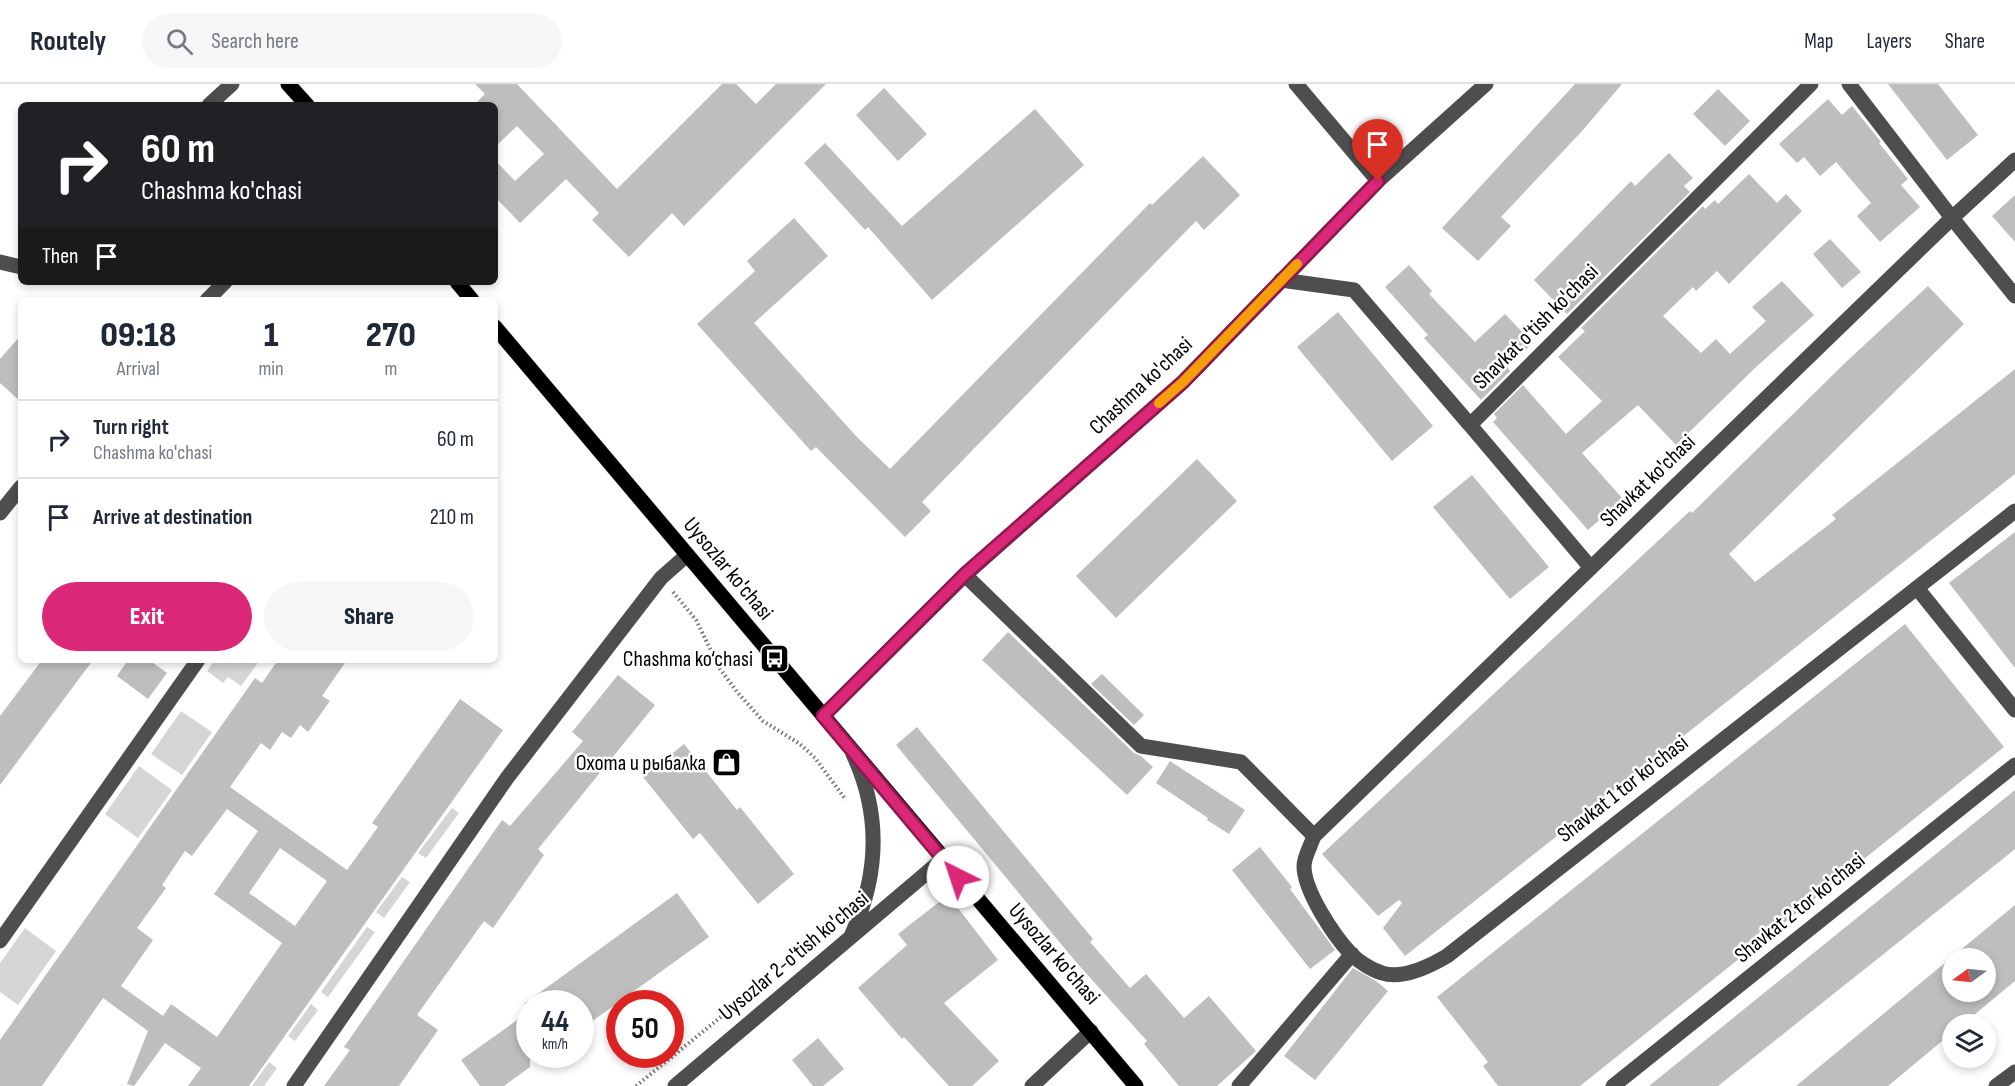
<!DOCTYPE html>
<html lang="en">
<head>
<meta charset="utf-8">
<style>
	:root { --surface:#fff; --page:#f6f6f7; --text:#1f2937; --muted:#747a83; --line:#e0e1e3; --accent:#db2777 }
	body { margin:0; font-family:"Sofia Sans Condensed",sans-serif; background:var(--page); color:var(--text); height:100vh; display:flex; flex-direction:column; font-size:22px; white-space:nowrap }
	* { box-sizing:border-box; margin:0 }
	p { font-size:20px; color:var(--muted) }
	.icon { flex:none; width:33px; height:33px; fill:none; stroke:currentColor; stroke-width:2; stroke-linecap:round; stroke-linejoin:round }
	.map { position:relative; flex:1; overflow:hidden }
	.drawer { position:absolute; left:18px; top:213px; width:480px; height:366px; display:flex; flex-direction:column; background:var(--surface); border-radius:9px; box-shadow:0 3px 9px #0003 }
	.drawer>* { flex:none }
	.guide { position:absolute; left:18px; top:18px; width:480px; height:183px; border-radius:9px; box-shadow:0 3px 9px #0003; background:#202124; color:#fff; overflow:hidden }
	.needle { width:39px; rotate:255deg }
	.controls { position:absolute; left:1942px; top:864px; display:grid; gap:12px }
	.controls a { display:grid; place-items:center; width:54px; height:54px; border-radius:50%; background:var(--surface); box-shadow:0 3px 9px #0003; font-size:30px }
	.speed { position:absolute; left:516px; top:906px; display:flex; gap:12px; font-size:30px; font-weight:700; text-align:center }
	.speed>* { display:grid; place-content:center; width:78px; height:78px; border-radius:50%; background:var(--surface); box-shadow:0 3px 9px #0003; line-height:1 }
	.speed small { font-size:15px; font-weight:400 }
	.speed .limit { border:9px solid #d22; background:#fff; color:#111 }
	.pin { position:absolute; display:grid; place-items:center; width:51px; height:51px; color:#fff; margin:-62px -26px; border-radius:50% 50% 50% 0; rotate:-45deg; box-shadow:0 0 6px #0007 }
	.pin .icon { rotate:45deg }
	.me { position:absolute; width:66px; margin:-33px; rotate:319deg; stroke-linejoin:round; filter:drop-shadow(0 0 4px #0008) }
	.turn { display:flex; align-items:center; gap:21px; height:126px; padding:0 24px; font-size:27px }
	.turn .icon { width:78px; height:78px; stroke-width:2.5 }
	.turn b { display:block; font-size:42px; line-height:51px }
	.then { display:flex; align-items:center; height:57px; padding:0 24px; background:#0003; gap:12px; font-size:22px }
	.eta { display:flex; justify-content:space-evenly; align-items:center; height:102px; text-align:center }
	.eta b { font-size:36px; font-weight:800; line-height:42px }
	.button { display:flex; gap:12px; margin-top:auto; padding:12px 24px }
	.button a { flex:1; height:69px; border-radius:36px; background:var(--accent); color:#fff; font-size:24px; font-weight:800; line-height:69px; text-align:center }
	.button a+a { background:var(--page); color:var(--text) }
	ul { padding:0; list-style:none }
	li { display:flex; align-items:center; gap:18px; height:78px; padding:0 24px; border-top:2px solid var(--line) }
	li div { flex:1 }
	li b { display:block; font-size:22px }
	li em { font-style:normal }
	header { display:flex; align-items:center; gap:36px; box-sizing:border-box; height:84px; padding:0 30px; background:var(--surface); border-bottom:2px solid var(--line) }
	header strong { font-size:28px }
	nav { display:flex; gap:33px; margin-inline-start:auto; font-size:21px }
	.search { width:420px; height:54px; background:var(--page); display:flex; align-items:center; gap:15px; box-sizing:border-box; padding:0 21px; border-radius:33px; color:var(--muted); font-size:22px }
	.map>svg:first-child { display:block }
	.green { fill:#d5d5d5 }
	.building { fill:#bebebe; fill-rule:evenodd }
	.lines { fill:none; stroke-linecap:round; stroke-linejoin:round }
	.major-casing { stroke:#dbdbdb; stroke-width:16 }
	.path { stroke:#707070; stroke-width:4; stroke-dasharray:1.5 3; stroke-linecap:butt }
	.minor { stroke:#4e4e4e; stroke-width:15 }
	.major { stroke:#000; stroke-width:15 }
	.route-casing { stroke:#8e194d; stroke-width:15 }
	.route { stroke:#db2777; stroke-width:10 }
	.slow { stroke:#f59e0b; stroke-width:10 }
	.labels { text-anchor:middle; dominant-baseline:central; stroke-width:5; stroke-linejoin:round; paint-order:stroke }
	.street-label { font-size:22px; fill:#000; stroke:#fff }
	.poi-label { font-size:22px; fill:#000; stroke:#fff; text-anchor:end }
</style>
</head>
<body>
<header>
<strong>Routely</strong>
<div class="search"><svg class="icon" aria-label="search" viewBox="0 0 24 24"><circle cx="10" cy="10" r="6"/><path d="M15 15l6 6"/></svg>Search here</div>
<nav><a>Map</a><a>Layers</a><a>Share</a></nav>
</header>
<div class="map">
<svg width="2015" height="1002" viewBox="0 0 2015 1002">
	<rect width="100%" height="100%" fill="#fff"/>
	<!-- green -->
	<path class="green" d="M 215,576 L 260,576 L 241,602 L 228,593 L 223,599 L 207,587 Z
		M 181,627 L 212,648 L 182,691 L 151,670 Z
		M 139,682 L 172,706 L 138,754 L 105,730 Z
		M 452,724 L 459,729 L 426,774 L 418,769 Z
		M 402,793 L 410,798 L 384,834 L 376,828 Z
		M 367,843 L 375,848 L 328,913 L 321,908 Z
		M 25,844 L 56,867 L 18,921 L 0,908 L 0,879 Z
		M 311,920 L 318,926 L 295,957 L 288,952 Z
		M 269,978 L 277,984 L 264,1002 L 252,1002 Z"/>
	<!-- building -->
	<path class="building" d="M 475,0 L 517,0 L 617,105 L 722,0 L 736,0 L 756,20 L 776,0 L 826,0 L 684,142 L 672,129 L 629,173 L 592,136 L 599,129 L 566,95 L 520,139 L 495,113 L 495,76 L 515,97 L 544,70 L 517,42 L 495,63 L 495,21 L 474,21 L 485,10 Z
		M 1575,0 L 1622,0 L 1583,46 L 1501,133 L 1511,142 L 1478,177 L 1442,144 Z
		M 1888,0 L 1938,0 L 1978,51 L 1947,76 Z
		M 884,4 L 927,50 L 898,77 L 856,31 Z
		M 1718,5 L 1750,37 L 1725,62 L 1693,30 Z
		M 1828,15 L 1842,31 L 1852,22 L 1878,54 L 1881,58 L 1879,59 L 1908,95 L 1901,101 L 1920,123 L 1880,158 L 1857,132 L 1871,119 L 1836,78 L 1820,92 L 1804,73 L 1797,79 L 1779,60 Z
		M 1035,25 L 1084,81 L 932,216 L 868,143 L 865,146 L 804,79 L 825,59 L 902,142 Z
		M 1669,69 L 1693,94 L 1684,102 L 1690,108 L 1567,230 L 1534,196 L 1631,97 L 1635,102 Z
		M 1203,72 L 1240,111 L 1204,146 L 1196,137 L 922,418 L 931,427 L 905,453 L 816,363 L 811,367 L 697,240 L 755,187 L 747,177 L 794,134 L 828,172 L 754,239 L 856,352 L 890,385 L 1150,119 L 1152,121 Z
		M 1749,90 L 1777,119 L 1786,110 L 1802,127 L 1729,200 L 1717,187 L 1696,207 L 1693,203 L 1663,232 L 1701,269 L 1716,255 L 1730,270 L 1766,237 L 1752,223 L 1782,197 L 1814,231 L 1755,284 L 1676,361 L 1638,321 L 1582,369 L 1623,415 L 1588,446 L 1493,338 L 1497,334 L 1494,330 L 1523,301 L 1566,350 L 1602,317 L 1558,273 L 1585,247 L 1581,244 L 1703,122 L 1705,125 L 1715,116 L 1718,120 Z
		M 2015,111 L 2015,158 L 1992,132 Z
		M 1830,155 L 1861,188 L 1842,204 L 1813,170 Z
		M 1409,181 L 1432,207 L 1429,210 L 1475,258 L 1505,230 L 1533,259 L 1507,283 L 1510,287 L 1481,316 L 1424,254 L 1428,251 L 1385,203 Z
		M 1928,202 L 1964,240 L 1729,470 L 1755,498 L 1836,435 L 1832,431 L 2015,285 L 2015,390 L 1405,872 L 1383,844 L 1402,819 L 1399,816 L 1378,832 L 1322,770 L 1690,427 L 1692,429 L 1847,277 Z
		M 1338,228 L 1433,342 L 1392,377 L 1297,263 Z
		M 21,251 L 21,318 L 0,299 L 0,275 Z
		M 1197,375 L 1237,417 L 1116,534 L 1076,492 Z
		M 1472,391 L 1549,483 L 1510,515 L 1433,423 Z
		M 2015,448 L 2015,584 L 1949,499 Z
		M 1905,540 L 2004,663 L 1580,1002 L 1498,1002 L 1483,982 L 1488,978 L 1437,913 Z
		M 1008,548 L 1134,669 L 1141,672 L 1153,683 L 1127,711 L 982,576 Z
		M 42,576 L 93,576 L 0,701 L 0,632 Z
		M 128,576 L 149,576 L 167,589 L 148,615 L 117,592 Z
		M 278,576 L 347,576 L 322,612 L 330,617 L 308,648 L 300,641 L 291,654 L 282,648 L 270,666 L 261,659 L 230,703 L 347,786 L 378,743 L 372,739 L 460,615 L 503,646 L 249,1002 L 188,1002 L 201,984 L 165,959 L 134,1002 L 127,1000 L 148,947 L 103,914 L 42,1002 L 0,1002 L 0,956 L 255,594 L 262,599 ZM 227,725 L 258,747 L 214,810 L 282,859 L 217,953 L 171,920 L 163,932 L 121,902 L 153,856 L 137,844 L 166,804 L 162,801 L 185,767 L 192,772 ZM 280,764 L 327,797 L 295,842 L 249,809 Z
		M 1102,590 L 1144,631 L 1134,641 L 1091,600 Z
		M 618,591 L 655,621 L 538,765 L 544,771 L 493,844 L 484,837 L 417,931 L 438,946 L 399,1002 L 324,1002 L 350,966 L 344,963 L 502,736 L 510,742 L 583,657 L 572,648 Z
		M 917,643 L 1093,855 L 1090,858 L 1130,904 L 1146,890 L 1184,934 L 1209,912 L 1256,967 L 1217,1002 L 1179,1002 L 1144,960 L 1147,957 L 1076,878 L 896,661 Z
		M 684,660 L 737,726 L 740,723 L 794,790 L 758,820 L 700,749 L 693,755 L 643,693 Z
		M 1170,677 L 1245,726 L 1229,750 L 1207,736 L 1208,734 L 1156,699 Z
		M 2015,706 L 2015,765 L 2004,774 L 1718,1002 L 1649,1002 Z
		M 1260,763 L 1292,803 L 1290,805 L 1335,866 L 1310,885 L 1232,786 Z
		M 677,809 L 709,853 L 580,946 L 580,920 L 524,920 Z
		M 948,811 L 998,876 L 944,919 L 999,977 L 972,1002 L 949,1002 L 904,953 L 902,955 L 858,904 L 907,861 L 898,850 Z
		M 2015,821 L 2015,897 L 1974,931 L 1962,940 L 1953,940 L 1953,948 L 1888,1002 L 1796,1002 ZM 1953,874 L 1986,874 L 1986,908 L 1953,908 Z
		M 1353,884 L 1376,897 L 1388,907 L 1315,996 L 1284,972 Z
		M 530,927 L 530,983 L 504,1002 L 480,1002 L 461,976 Z
		M 818,954 L 844,985 L 823,1002 L 813,1002 L 792,976 Z"/>
	<g class="lines">
		<defs>
			<path id="major" d="M 288,0 L 307,21
				M 457,198 L 472,216
				M 495,243 L 1136,1002"/>
		</defs>
		<!-- major casing -->
		<use href="#major" class="major-casing"/>
		<!-- path -->
		<path class="path" d="M 673,508 L 696,536 L 720,585 L 738,609 L 763,637 L 800,660 L 815,674 L 846,716
			M 636,1002 L 743,915"/>
		<!-- minor -->
		<path class="minor" d="M 1296,0 L 1378,97
			M 1849,0 L 1952,134 L 2015,212
			M 209,21 L 232,0
			M 2015,76 L 1952,134 L 1314,752 C 1311,761 1304,773 1304,782 C 1304,807 1334,852 1351,870 C 1359,878 1372,886 1382,889 C 1403,896 1430,882 1447,872 L 2015,427
			M 0,178 L 21,183
			M 1281,196 L 1354,206 L 1470,341 L 1811,0
			M 207,216 L 225,198
			M 1470,341 L 1591,484
			M 0,429 L 21,403
			M 965,491 L 1141,662 L 1241,678 L 1314,752
			M 1917,504 L 2015,626
			M 823,632 L 965,491 L 1183,298 L 1378,97 L 1486,0
			M 852,850 C 879,790 881,730 853,670
			M 0,857 L 198,576
			M 294,1002 L 507,694 L 661,494 L 687,471
			M 675,1002 L 943,775
			M 1032,1002 L 1091,947
			M 1239,1002 L 1352,870
			M 1613,1002 L 2015,681
			M 1996,1002 L 2015,988"/>
		<!-- major -->
		<use href="#major" class="major"/>
	</g>
	<g class="lines">
		<defs>
			<path id="route" d="M 958,793 L 823,632 L 964,491 L 1183,298 L 1378,97"/>
		</defs>
		<!-- route casing -->
		<use href="#route" class="route-casing"/>
		<!-- route -->
		<use href="#route" class="route"/>
		<!-- slow -->
		<path class="slow" d="M 1159,319 L 1183,298 L 1297,180"/>
	</g>
	<!-- icons -->
	<defs>
		<symbol id="bus-square" viewBox="-11 -11 22 22"><rect x="-9" y="-9" width="18" height="18" rx="4" fill="#000" stroke="#fff"/><path d="M-5-6H5V4H4V6H2V4H-2V6H-4V4H-5ZM-3.5-4V0h7V-4ZM-3.5 1.2v1.5H-2V1.2ZM2 1.2v1.5H3.5V1.2Z" fill="#fff"/></symbol>
		<symbol id="shop-square" viewBox="-11 -11 22 22"><rect x="-9" y="-9" width="18" height="18" rx="4" fill="#000" stroke="#fff"/><path d="M-5-2.5h2.3a2.7 3.5 0 0 1 5.4 0H5L5.5 6h-11ZM-1.5-2.5h3a1.5 2.3 0 0 0-3 0Z" fill="#fff"/></symbol>
	</defs>
	<g fill-rule="evenodd">
		<use href="#bus-square" x="758" y="558" width="33" height="33"/>
		<use href="#shop-square" x="710" y="662" width="33" height="33"/>
	</g>
	<g class="labels">
		<!-- street labels -->
		<g class="street-label">
			<text transform="translate(1536 243) rotate(-45)">Shavkat o'tish ko'chasi</text>
			<text transform="translate(1141 302) rotate(-43)">Chashma ko'chasi</text>
			<text transform="translate(1648 397) rotate(-44)">Shavkat ko'chasi</text>
			<text transform="translate(728 485) rotate(50)">Uysozlar ko'chasi</text>
			<text transform="translate(1623 705) rotate(-38)">Shavkat 1 tor ko'chasi</text>
			<text transform="translate(1800 824) rotate(-39)">Shavkat 2 tor ko'chasi</text>
			<text transform="translate(1054 870) rotate(49)">Uysozlar ko'chasi</text>
			<text transform="translate(794 872) rotate(-40)">Uysozlar 2-o'tish ko'chasi</text>
		</g>
		<!-- poi labels -->
		<g class="poi-label">
			<text x="753" y="575">Chashma ko‘chasi</text>
			<text x="706" y="679">Охота и рыбалка</text>
		</g>
	</g>
</svg>
<div class="controls">
<a><svg class="needle" viewBox="-14 -14 28 28"><path d="M0-13l5 13h-10z" fill="#e53935"/><path d="M0 13l5-13h-10z" fill="#747a83"/></svg></a>
<a><svg class="icon" aria-label="layers" viewBox="0 0 24 24"><path d="M12 4l9 5-9 5-9-5zM3 14l9 5 9-5"/></svg></a>
</div>
<div class="speed"><div>44<small>km/h</small></div><div class="limit">50</div></div>
<div class="pin" style="left:1378px;top:97px;background:#d93025"><svg class="icon" aria-label="arrive" viewBox="0 0 24 24"><path d="M6 21V4h12l-3 4 3 4H6"/></svg></div>
<svg class="me" style="left:958px;top:793px" viewBox="-20 -20 40 40"><circle r="19" fill="#fff"/><path d="M0-13L10 11 0 6-10 11z" fill="#db2777"/></svg>
<div class="guide">
<div class="turn"><svg class="icon" aria-label="right" viewBox="0 0 24 24"><path d="M7 20v-9h11M14 6l5 5-5 5"/></svg><div><b>60 m</b>Chashma ko'chasi</div></div>
<div class="then">Then<svg class="icon" aria-label="arrive" viewBox="0 0 24 24"><path d="M6 21V4h12l-3 4 3 4H6"/></svg></div>
</div>
<section class="drawer">
<div class="eta">
<div><b>09:18</b><p>Arrival</p></div>
<div><b>1</b><p>min</p></div>
<div><b>270</b><p>m</p></div>
</div>
<ul>
<li><svg class="icon" aria-label="right" viewBox="0 0 24 24"><path d="M7 20v-9h11M14 6l5 5-5 5"/></svg><div><b>Turn right</b><p>Chashma ko'chasi</p></div><em>60 m</em></li>
<li><svg class="icon" aria-label="arrive" viewBox="0 0 24 24"><path d="M6 21V4h12l-3 4 3 4H6"/></svg><div><b>Arrive at destination</b></div><em>210 m</em></li>
</ul>
<div class="button"><a>Exit</a><a>Share</a></div>
</section>
</div>
</body>
</html>
